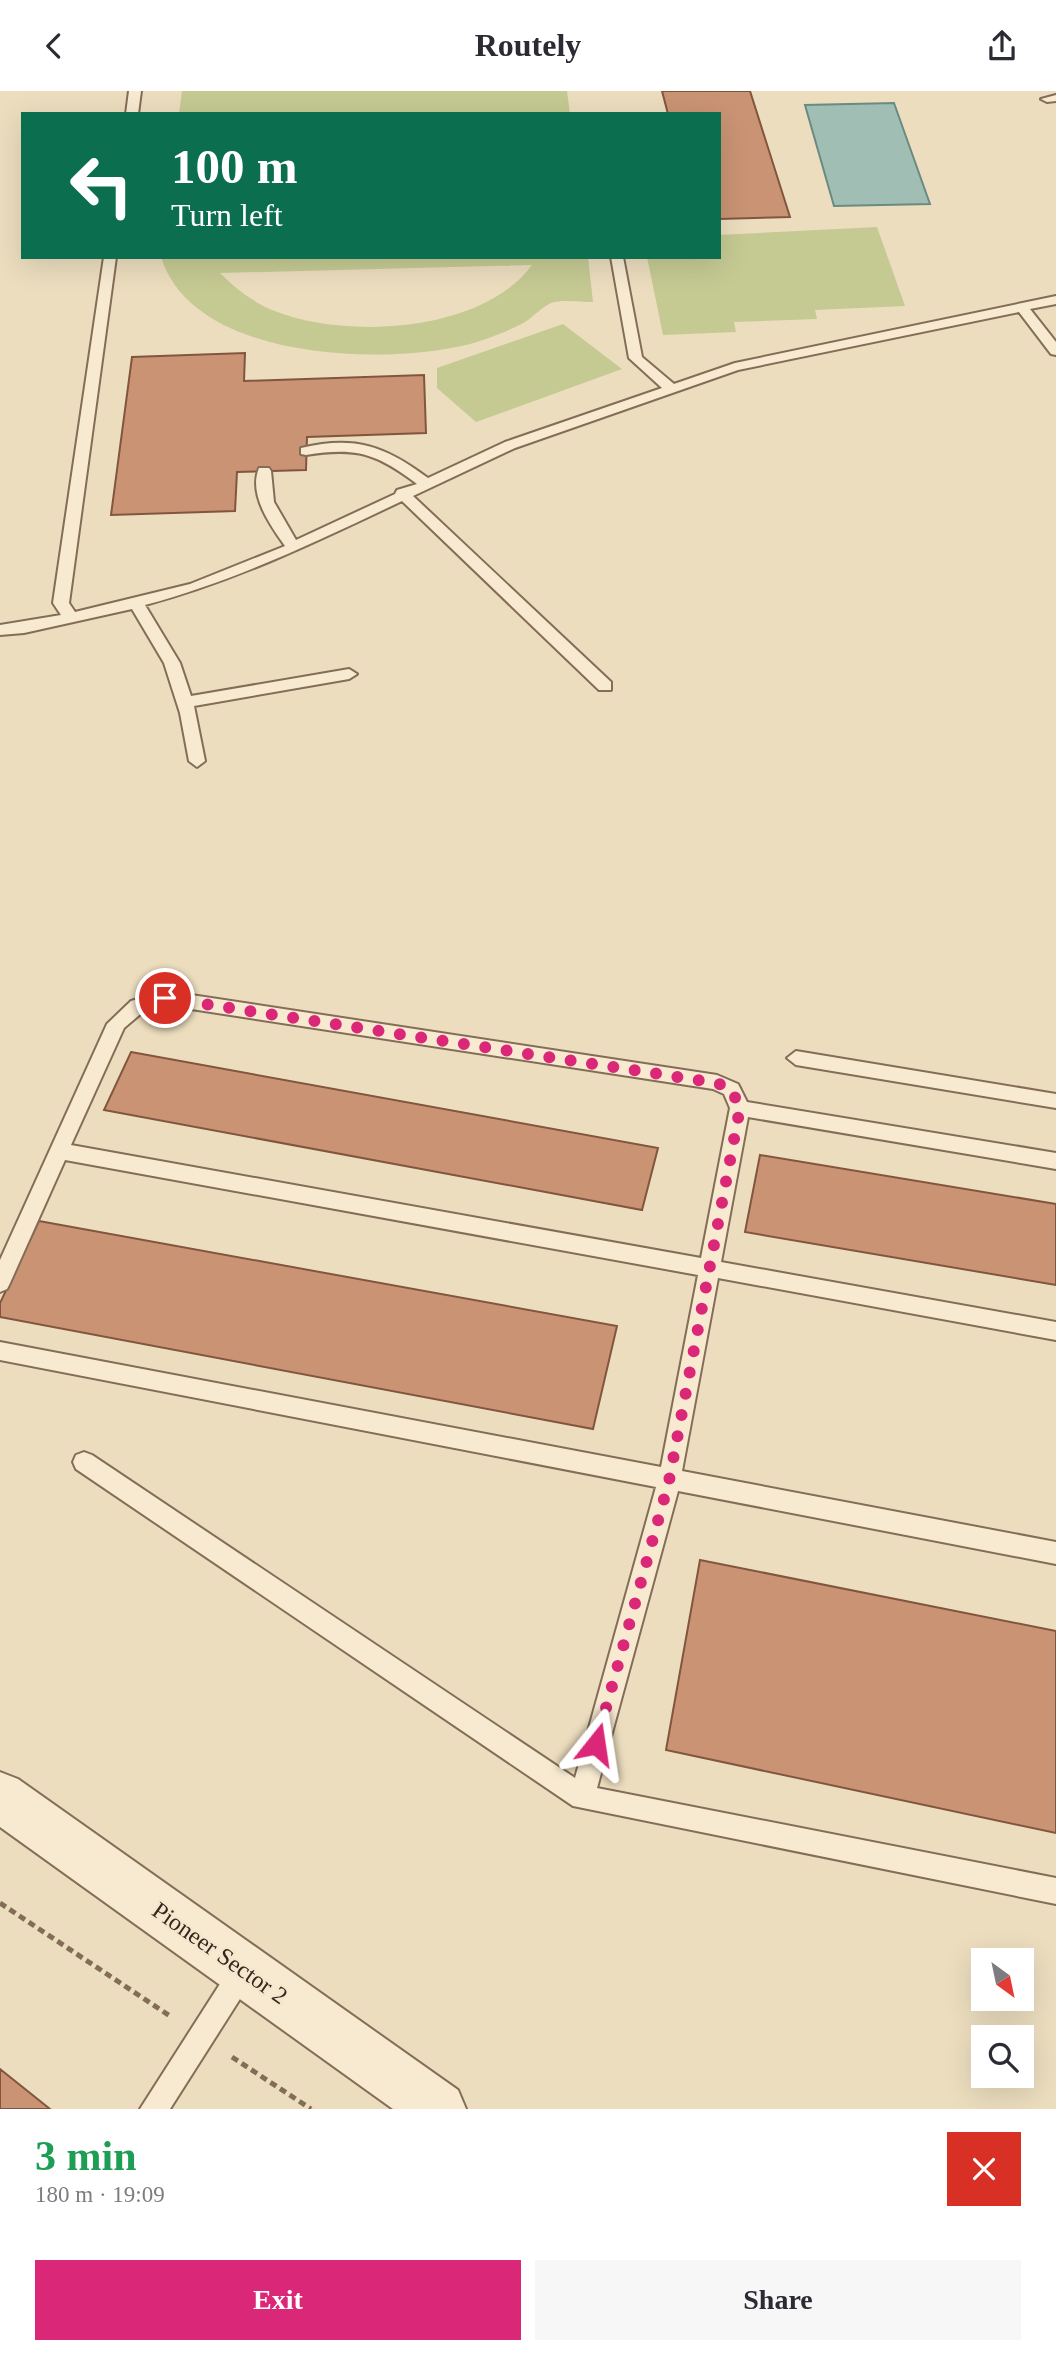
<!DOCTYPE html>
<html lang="en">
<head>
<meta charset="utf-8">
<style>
	:root { --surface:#fff; --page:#f7f7f7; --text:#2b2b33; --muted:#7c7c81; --accent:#db2777 }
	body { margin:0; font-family:Georgia,serif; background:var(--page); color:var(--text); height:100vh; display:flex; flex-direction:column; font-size:26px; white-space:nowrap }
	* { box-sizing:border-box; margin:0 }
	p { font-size:23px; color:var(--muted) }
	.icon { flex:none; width:38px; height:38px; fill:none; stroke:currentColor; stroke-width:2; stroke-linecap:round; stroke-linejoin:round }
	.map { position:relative; height:2018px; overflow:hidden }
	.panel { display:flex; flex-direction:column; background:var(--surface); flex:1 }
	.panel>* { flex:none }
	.guide { position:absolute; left:21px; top:21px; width:700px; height:147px; border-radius:0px; box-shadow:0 7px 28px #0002; background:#0b6e4f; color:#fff; overflow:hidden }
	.needle { width:46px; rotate:147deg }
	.tools { position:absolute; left:971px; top:1857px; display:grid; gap:14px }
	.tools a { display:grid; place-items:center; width:63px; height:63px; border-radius:0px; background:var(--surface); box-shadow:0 7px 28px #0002; font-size:35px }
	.pin { position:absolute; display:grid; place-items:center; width:60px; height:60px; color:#fff; margin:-30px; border:4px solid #fff; border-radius:50%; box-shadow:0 2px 7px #0007 }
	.me { position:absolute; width:77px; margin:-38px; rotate:15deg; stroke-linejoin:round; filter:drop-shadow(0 0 5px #0008) }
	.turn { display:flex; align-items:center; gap:24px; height:147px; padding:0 35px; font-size:32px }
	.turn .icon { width:91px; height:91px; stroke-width:2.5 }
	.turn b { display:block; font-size:49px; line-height:60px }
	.round { display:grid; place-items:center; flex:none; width:74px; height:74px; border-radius:0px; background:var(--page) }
	.headline { display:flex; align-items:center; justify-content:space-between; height:119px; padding:0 35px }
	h1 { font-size:42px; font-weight:800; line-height:52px; color:#1e9e55 }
	.primary-button { display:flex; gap:14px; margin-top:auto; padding:14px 35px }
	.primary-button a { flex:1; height:80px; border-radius:0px; background:var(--accent); color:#fff; font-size:28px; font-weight:800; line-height:80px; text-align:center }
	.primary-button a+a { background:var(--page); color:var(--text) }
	header { display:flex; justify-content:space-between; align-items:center; height:91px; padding:0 35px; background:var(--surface); font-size:32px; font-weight:800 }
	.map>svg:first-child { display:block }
	.green { fill:#c5ca93; fill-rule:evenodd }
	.water { fill:#a1beb4; stroke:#698b81; stroke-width:2 }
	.building { fill:#ca9474; stroke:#82563e; stroke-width:2 }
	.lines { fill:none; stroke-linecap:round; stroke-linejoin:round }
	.lane-casing { stroke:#846d57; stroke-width:4 }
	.street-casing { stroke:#846d57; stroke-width:4 }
	.path { stroke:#846d57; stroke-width:5; stroke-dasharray:7 4.5; stroke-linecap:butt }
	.lane { fill:#f8ead1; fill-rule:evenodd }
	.street { fill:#f8ead1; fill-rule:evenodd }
	.route { stroke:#db2777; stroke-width:12; stroke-dasharray:0 21.6 }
	.labels { text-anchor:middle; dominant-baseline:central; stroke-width:5; stroke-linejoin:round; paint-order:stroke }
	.near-street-label { font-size:24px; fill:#34261c; stroke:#f4e7cd }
</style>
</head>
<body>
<header><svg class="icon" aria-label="back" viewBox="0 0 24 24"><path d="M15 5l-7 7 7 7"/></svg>Routely<svg class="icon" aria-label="share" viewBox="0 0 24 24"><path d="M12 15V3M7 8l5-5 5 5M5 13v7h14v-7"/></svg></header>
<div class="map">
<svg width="1056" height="2018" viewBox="0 0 1056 2018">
	<rect width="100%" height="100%" fill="#ecddbe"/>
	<!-- green -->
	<path class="green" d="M 182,0 L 567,0 L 570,23 L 179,23 Z
		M 877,136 L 905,215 L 815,219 L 817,228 L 734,231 L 736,241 L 663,244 L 647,166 L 719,166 L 719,144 Z
		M 161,166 L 588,166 L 593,211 C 581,211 562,208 551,212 C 542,216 533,226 525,231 C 509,240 487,248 470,253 C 384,275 193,270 161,166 ZM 532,174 C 482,242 345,249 272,219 C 251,210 235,197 220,182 Z
		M 563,233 L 622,278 L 476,331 L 437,297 L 437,277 Z"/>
	<!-- water -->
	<path class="water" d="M 894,12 L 930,113 L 834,115 L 805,14 Z"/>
	<!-- building -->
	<path class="building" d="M 662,0 L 750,0 L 790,126 L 719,128 L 719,23 L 668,23 Z
		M 245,262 L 244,290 L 424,284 L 426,342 L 307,346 L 306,379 L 237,381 L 235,420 L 111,424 L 132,266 Z
		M 131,961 L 658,1057 L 642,1119 L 104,1019 Z
		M 760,1064 L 1056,1113 L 1056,1194 L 745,1141 Z
		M 39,1130 L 617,1235 L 593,1338 L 0,1226 L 0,1212 Z
		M 700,1469 L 1056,1540 L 1056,1742 L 666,1659 Z
		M 0,1978 L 50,2018 L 0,2018 Z"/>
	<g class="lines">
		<defs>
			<path id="lane" d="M 129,0 L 141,0 L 138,23 L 126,23 Z
				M 1056,4 L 1056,10 L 1047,11 L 1041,8 Z
				M 104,166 L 116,166 L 69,512 L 75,521 L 190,493 L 285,455 C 270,434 248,403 259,377 L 269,377 L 271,380 L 274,411 L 296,449 L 395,403 L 397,399 L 417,393 C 376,362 356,356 306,364 L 301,363 L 301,357 C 355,344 385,355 428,387 L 505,351 L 662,297 L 629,267 L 611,166 L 623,166 L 642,266 L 674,293 L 735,272 L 1056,205 L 1056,213 L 1030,218 L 1056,251 L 1056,264 L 1051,263 L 1019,221 L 738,279 L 515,357 L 413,405 L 611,591 L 611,599 L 599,599 L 402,410 C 318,450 235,490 145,514 L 180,572 L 191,605 L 349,578 L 357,583 L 349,588 L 194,615 L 205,670 L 197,676 L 189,670 L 180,622 L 164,572 L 132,518 L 24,542 L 0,544 L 0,534 L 61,524 L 53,512 Z
				M 165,900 L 717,984 L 738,993 L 747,1011 L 1056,1062 L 1056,1078 L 748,1026 L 721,1171 L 1056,1231 L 1056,1249 L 718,1187 L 682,1380 L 1056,1451 L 1056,1473 L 678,1400 L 597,1697 L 1056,1787 L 1056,1813 L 573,1715 L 76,1378 L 73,1371 L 76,1364 L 84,1361 L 92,1364 L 575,1687 L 656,1396 L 0,1269 L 0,1251 L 661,1376 L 698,1184 L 65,1069 L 10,1192 L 7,1198 L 0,1201 L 0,1169 L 107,933 L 131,910 ZM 165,914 L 713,998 L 724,1003 L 730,1017 L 701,1167 L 71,1054 L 124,937 L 144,920 Z
				M 796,960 L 1056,1003 L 1056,1017 L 796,974 L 787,967 Z
				M 243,1867 L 252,1871 L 256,1880 L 252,1889 L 170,2018 L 140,2018 L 234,1871 Z"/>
			<path id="street" d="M 0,1681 L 18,1688 L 458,1999 L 466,2018 L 393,2018 L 0,1736 Z"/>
		</defs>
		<!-- lane casing -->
		<use href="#lane" class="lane-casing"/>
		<!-- street casing -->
		<use href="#street" class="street-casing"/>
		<!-- path -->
		<path class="path" d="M 0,1812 L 170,1925
			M 232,1966 L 311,2018"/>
		<!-- lane -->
		<use href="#lane" class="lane"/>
		<!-- street -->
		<use href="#street" class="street"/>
	</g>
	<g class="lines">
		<!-- route -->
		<path class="route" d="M 165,907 L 717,992 L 731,998 L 740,1017 L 669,1390 L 596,1653"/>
	</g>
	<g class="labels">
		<!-- near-street labels -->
		<g class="near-street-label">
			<text transform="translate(220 1862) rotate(35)">Pioneer Sector 2</text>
		</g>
	</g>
</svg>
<div class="tools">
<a><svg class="needle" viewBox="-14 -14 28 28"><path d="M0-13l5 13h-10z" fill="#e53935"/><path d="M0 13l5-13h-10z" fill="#7c7c81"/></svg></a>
<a><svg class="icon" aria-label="search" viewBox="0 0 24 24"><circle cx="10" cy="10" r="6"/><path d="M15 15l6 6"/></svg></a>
</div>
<div class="pin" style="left:165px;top:907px;background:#d93025"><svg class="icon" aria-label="arrive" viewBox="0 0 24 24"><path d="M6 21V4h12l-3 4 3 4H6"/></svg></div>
<svg class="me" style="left:596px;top:1653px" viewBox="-20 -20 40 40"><path d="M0-17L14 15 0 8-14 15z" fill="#db2777" stroke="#fff" stroke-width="4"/></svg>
<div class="guide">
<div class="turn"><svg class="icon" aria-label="left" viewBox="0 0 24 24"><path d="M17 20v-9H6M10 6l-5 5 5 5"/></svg><div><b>100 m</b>Turn left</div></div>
</div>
</div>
<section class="panel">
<div class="headline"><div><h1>3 min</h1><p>180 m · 19:09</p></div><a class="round" style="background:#d93025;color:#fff"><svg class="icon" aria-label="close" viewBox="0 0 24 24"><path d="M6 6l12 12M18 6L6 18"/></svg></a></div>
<div class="primary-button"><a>Exit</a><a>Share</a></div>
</section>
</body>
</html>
